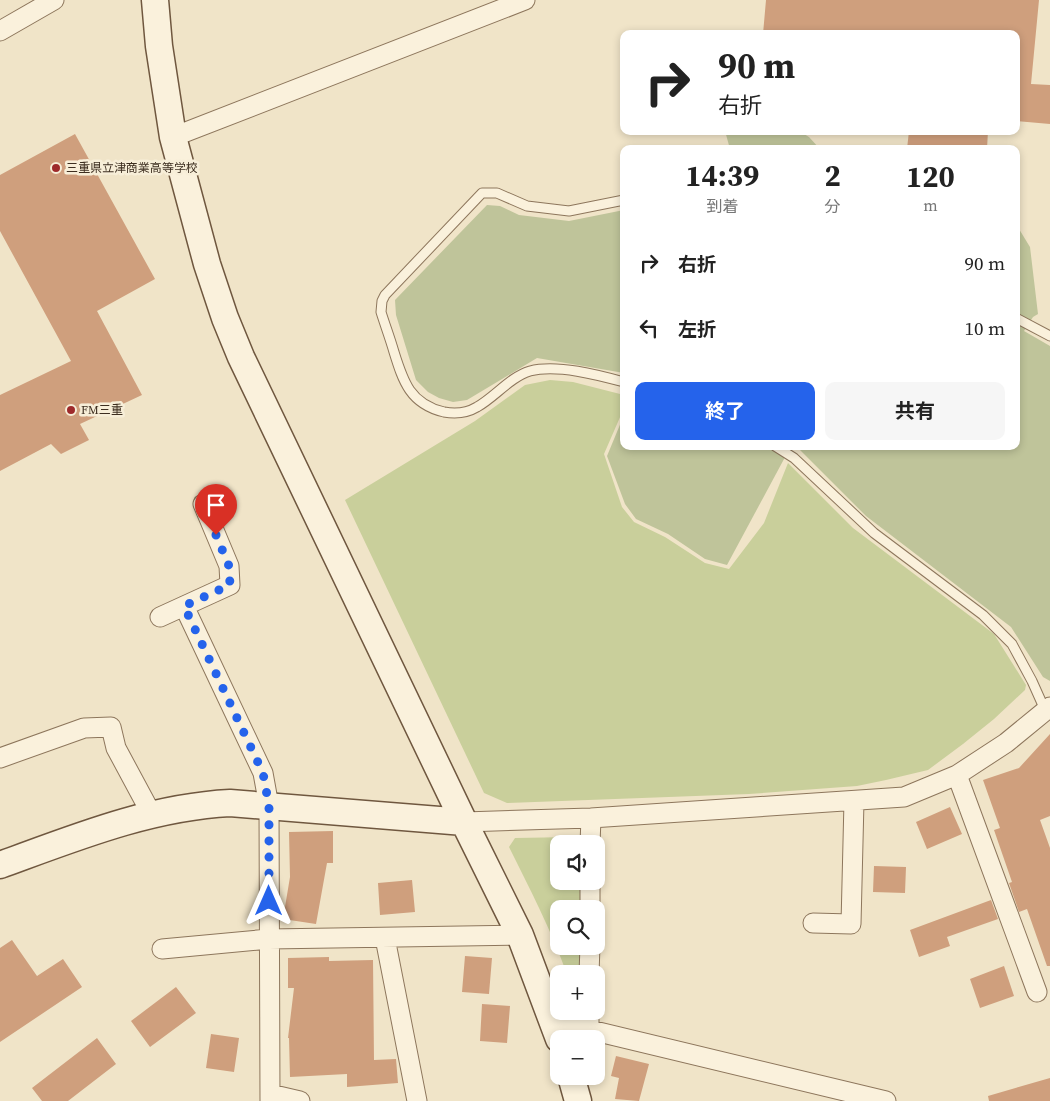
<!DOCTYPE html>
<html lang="ja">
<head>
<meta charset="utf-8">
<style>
	:root { --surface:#fff; --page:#f6f6f6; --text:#222; --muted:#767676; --accent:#2563eb }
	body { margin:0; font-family:"Source Serif 4","Noto Sans JP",serif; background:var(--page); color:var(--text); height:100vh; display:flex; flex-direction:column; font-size:19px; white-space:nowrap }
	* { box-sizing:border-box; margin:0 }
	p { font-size:16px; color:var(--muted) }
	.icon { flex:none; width:28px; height:28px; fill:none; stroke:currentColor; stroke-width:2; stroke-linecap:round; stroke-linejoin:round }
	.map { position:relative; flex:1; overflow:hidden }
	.sheet { position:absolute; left:620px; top:145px; width:400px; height:305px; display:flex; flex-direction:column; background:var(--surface); border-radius:10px; box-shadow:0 2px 8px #0003 }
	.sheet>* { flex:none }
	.hud { position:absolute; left:620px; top:30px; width:400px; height:105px; border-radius:10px; box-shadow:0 2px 8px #0003; background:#fff; color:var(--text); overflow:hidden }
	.tools { position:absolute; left:550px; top:835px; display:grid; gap:10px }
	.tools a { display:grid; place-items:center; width:55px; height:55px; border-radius:10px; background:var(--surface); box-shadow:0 2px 8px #0003; font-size:25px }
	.pin { position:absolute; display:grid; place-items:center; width:42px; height:42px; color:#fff; margin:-51px -21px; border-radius:50% 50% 50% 0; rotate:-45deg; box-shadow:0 0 5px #0007 }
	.pin .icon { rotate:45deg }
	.me { position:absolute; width:55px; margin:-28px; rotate:0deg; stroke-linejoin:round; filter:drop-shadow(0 0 4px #0008) }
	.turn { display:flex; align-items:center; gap:18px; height:105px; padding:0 15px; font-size:22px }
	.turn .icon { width:65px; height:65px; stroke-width:2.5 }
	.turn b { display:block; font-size:35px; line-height:42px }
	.eta { display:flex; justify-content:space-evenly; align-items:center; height:85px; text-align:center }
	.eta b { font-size:30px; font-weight:700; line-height:35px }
	.cta { display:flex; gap:10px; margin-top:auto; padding:10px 15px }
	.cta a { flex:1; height:58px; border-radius:10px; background:var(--accent); color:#fff; font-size:20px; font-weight:700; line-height:58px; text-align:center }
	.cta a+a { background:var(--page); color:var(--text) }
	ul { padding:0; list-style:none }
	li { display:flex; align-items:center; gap:15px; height:65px; padding:0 15px }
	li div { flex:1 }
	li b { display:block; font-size:19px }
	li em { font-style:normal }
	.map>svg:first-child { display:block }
	.green { fill:#c9cf9b }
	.cemetery { fill:#bfc49a }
	.building { fill:#cf9f7d }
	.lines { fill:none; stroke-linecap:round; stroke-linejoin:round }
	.lane-casing { stroke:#8d765c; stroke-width:11 }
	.street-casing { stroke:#8d765c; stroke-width:21 }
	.secondary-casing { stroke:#6f573f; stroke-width:29 }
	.lane { stroke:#faf1dc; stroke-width:9 }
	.street { stroke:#faf1dc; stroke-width:19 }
	.secondary { stroke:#faf1dc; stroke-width:26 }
	.route { stroke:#2563eb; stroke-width:9; stroke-dasharray:0 16.2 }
	.poi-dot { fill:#9e2a2b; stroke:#f7eed8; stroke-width:2 }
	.labels { text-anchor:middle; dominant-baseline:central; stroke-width:5; stroke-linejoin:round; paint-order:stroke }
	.poi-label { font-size:12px; fill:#3d2e20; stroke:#f7eed8; text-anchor:start }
</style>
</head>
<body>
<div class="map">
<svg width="1050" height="1101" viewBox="0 0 1050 1101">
	<rect width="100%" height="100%" fill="#f0e4c8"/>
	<!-- green -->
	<path class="green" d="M 550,380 L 573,382 L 624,395 L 624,408 L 604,454 L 622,507 L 634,522 L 665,537 L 705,563 L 729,569 L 764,523 L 788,463 L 853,528 L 994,634 L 1026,685 L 1025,690 L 994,719 L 963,744 L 928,770 L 886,780 L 857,786 L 749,794 L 507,803 L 484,793 L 345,500 L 475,421 L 525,385 Z
		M 572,837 L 580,844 L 559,844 L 559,881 L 582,881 L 581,909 L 559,909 L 559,946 L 581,946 L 580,974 L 567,974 C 551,930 530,889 509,847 L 515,838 Z"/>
	<!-- cemetery -->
	<path class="cemetery" d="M 725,131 L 799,131 L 809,137 L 820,149 L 730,149 Z
		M 487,205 L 500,206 L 519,215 L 569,221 L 624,210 L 624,373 L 537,358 L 467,400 L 453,402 L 439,398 L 428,392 L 416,380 L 396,315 L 395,300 Z
		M 1016,228 L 1019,229 L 1030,247 L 1038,314 L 1033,317 L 1024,331 L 1050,346 L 1050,681 L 1043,677 L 1011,627 L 866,516 L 796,446 L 1016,446 Z
		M 624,415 L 624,446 L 791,446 L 727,565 L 705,559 L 668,534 L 636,519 L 625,504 L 607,456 Z"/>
	<!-- building -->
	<path class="building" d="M 766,0 L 1039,0 L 1031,84 L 1050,85 L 1050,124 L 1016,121 L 1016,34 L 763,34 Z
		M 909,131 L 988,131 L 987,149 L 907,149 Z
		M 75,134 L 155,279 L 97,311 L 142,395 L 80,424 L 89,440 L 61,454 L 51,444 L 0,471 L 0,395 L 71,361 L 0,231 L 0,175 Z
		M 1050,734 L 1050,816 L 1040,820 L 1050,848 L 1050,966 L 1047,966 L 1027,909 L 1019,912 L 1009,883 L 1012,882 L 994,830 L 1000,828 L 983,780 L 1019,768 Z
		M 950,807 L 962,834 L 927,849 L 916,822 Z
		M 333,831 L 333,863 L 327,863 L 316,924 L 283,919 L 290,877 L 289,832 Z
		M 874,866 L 906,867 L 905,893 L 873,892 Z
		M 412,880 L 415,912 L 380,915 L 378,883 Z
		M 991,900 L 998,919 L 947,937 L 950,946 L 919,957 L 910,930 Z
		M 12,940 L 37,976 L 63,959 L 82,987 L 0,1042 L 0,948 Z
		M 465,956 L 492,958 L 489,994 L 462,992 Z
		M 329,957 L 329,961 L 373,960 L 374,1060 L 396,1059 L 398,1083 L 347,1087 L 347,1074 L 290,1077 L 289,1038 L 288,1038 L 294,988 L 288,988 L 288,958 Z
		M 1004,966 L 1014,996 L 980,1008 L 970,979 Z
		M 176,987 L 196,1013 L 150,1047 L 131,1021 Z
		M 482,1004 L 510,1006 L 507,1043 L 480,1041 Z
		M 211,1034 L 239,1038 L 234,1072 L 206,1068 Z
		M 97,1038 L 116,1064 L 68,1101 L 42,1101 L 32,1088 Z
		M 616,1056 L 649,1064 L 639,1101 L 615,1099 L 619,1078 L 611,1076 Z
		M 1050,1078 L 1050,1101 L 989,1101 L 988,1096 Z"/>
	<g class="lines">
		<defs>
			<path id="lane" d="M 624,200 L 569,211 L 527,206 L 497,193 L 482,193 L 385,295 L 382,301 L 381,312 C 385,325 390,338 394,352 C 403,381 410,404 444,412 C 455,414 467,413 477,407 C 495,397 510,377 530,371 C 557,364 598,375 624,382
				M 1016,318 L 1050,336
				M 775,446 L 794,458 L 874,533 L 983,615 L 1012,644 L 1032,681 L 1045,710"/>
			<path id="street" d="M 0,31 L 54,0
				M 173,137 L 525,0
				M 184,606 L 263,773 L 269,806 L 270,1101
				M 160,617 L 230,585 L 229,566 L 203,504
				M 0,758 L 84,728 L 111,727 L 116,748 L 152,815
				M 957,775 L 1037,992
				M 464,822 L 591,818 L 904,797 L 957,775 L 1006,743 L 1050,707
				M 590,844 L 591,818
				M 590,909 L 590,881
				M 813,923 L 851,924 L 854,801
				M 385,938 L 417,1101
				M 162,949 L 269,939 L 520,935
				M 589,974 L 590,946
				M 553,1021 L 886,1101
				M 589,1030 L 589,1011
				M 270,1094 L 300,1101"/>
			<path id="secondary" d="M 155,0 L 159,46 L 173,137 L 207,264 L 225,318 L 241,357 L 464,822 L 520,935 L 559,1039
				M 0,865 C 74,838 150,807 230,803 L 464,822
				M 571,1076 L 578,1101"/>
		</defs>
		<!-- lane casing -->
		<use href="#lane" class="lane-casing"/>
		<!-- street casing -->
		<use href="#street" class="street-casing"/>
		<!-- secondary casing -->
		<use href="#secondary" class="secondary-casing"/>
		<!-- lane -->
		<use href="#lane" class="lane"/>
		<!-- street -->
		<use href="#street" class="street"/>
		<!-- secondary -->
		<use href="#secondary" class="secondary"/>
	</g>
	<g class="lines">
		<!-- route -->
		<path class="route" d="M 216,535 L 229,566 L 230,585 L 184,606 L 263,773 L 269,806 L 269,901"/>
	</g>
	<!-- markers -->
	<g class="poi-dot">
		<circle cx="56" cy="168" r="5"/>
		<circle cx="71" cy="410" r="5"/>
	</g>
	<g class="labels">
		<!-- poi labels -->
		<g class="poi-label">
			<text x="66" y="168">三重県立津商業高等学校</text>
			<text x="81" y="410">FM三重</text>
		</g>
	</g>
</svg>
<div class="tools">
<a><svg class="icon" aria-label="sound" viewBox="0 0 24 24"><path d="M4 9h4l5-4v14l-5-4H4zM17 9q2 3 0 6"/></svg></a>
<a><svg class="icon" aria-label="search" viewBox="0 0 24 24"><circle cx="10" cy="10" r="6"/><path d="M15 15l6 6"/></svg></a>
<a>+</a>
<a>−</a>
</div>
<div class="pin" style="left:216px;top:535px;background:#d93025"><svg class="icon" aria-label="arrive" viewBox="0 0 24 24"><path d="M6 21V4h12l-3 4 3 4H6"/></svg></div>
<svg class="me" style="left:269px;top:901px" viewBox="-20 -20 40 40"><path d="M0-17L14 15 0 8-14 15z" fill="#2563eb" stroke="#fff" stroke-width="4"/></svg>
<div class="hud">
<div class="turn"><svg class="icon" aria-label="right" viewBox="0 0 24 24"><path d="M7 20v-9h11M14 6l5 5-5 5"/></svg><div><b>90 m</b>右折</div></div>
</div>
<section class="sheet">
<div class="eta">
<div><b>14:39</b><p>到着</p></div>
<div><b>2</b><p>分</p></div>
<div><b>120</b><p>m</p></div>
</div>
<ul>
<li><svg class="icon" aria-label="right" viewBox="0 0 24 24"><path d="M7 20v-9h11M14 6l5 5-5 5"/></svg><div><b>右折</b></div><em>90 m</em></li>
<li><svg class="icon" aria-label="left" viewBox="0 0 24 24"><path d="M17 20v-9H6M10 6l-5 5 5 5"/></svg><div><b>左折</b></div><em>10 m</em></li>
</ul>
<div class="cta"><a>終了</a><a>共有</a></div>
</section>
</div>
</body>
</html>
